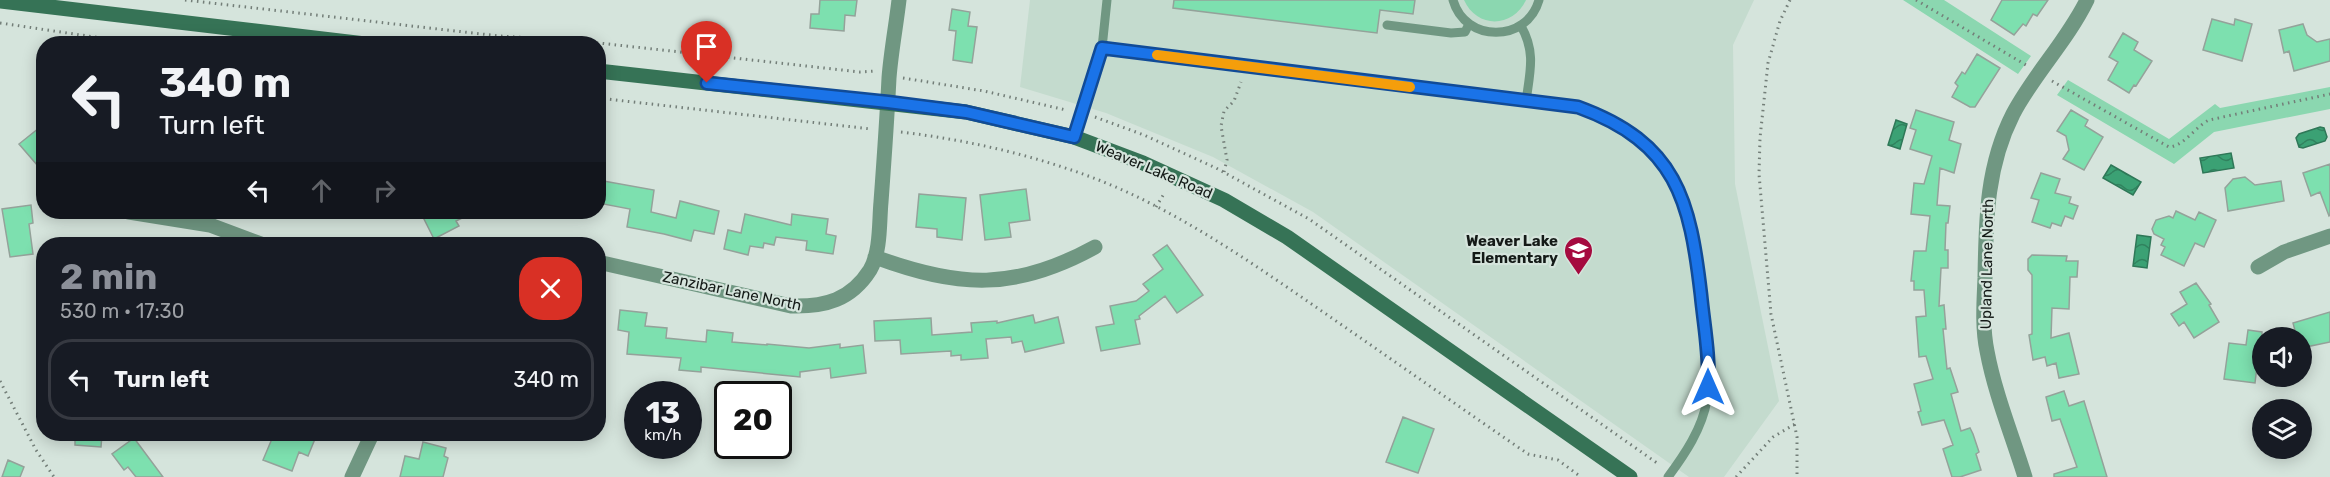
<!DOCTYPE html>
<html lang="en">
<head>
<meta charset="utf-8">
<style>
	:root { --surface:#171b24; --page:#20242c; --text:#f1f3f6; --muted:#9ea1a6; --line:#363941; --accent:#8c9099 }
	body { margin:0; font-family:Rubik,sans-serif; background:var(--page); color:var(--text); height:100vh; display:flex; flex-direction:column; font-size:22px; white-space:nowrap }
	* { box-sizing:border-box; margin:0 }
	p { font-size:20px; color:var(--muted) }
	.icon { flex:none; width:33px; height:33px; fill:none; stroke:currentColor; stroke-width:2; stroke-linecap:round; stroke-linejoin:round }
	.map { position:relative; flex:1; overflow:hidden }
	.details { position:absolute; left:36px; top:237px; width:570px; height:204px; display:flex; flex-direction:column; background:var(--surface); border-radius:24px; box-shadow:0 3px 15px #0003 }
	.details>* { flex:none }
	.guide { position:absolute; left:36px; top:36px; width:570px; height:183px; border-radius:24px; box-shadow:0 3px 15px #0003; background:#171b24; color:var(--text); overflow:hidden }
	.buttons { position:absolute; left:2252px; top:327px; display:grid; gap:12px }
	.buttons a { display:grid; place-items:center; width:60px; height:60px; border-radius:50%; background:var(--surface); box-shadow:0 3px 15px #0003; font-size:30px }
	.speed { position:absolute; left:624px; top:381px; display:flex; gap:12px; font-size:30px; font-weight:700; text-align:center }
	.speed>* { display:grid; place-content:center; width:78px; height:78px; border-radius:50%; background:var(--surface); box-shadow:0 3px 15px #0003; line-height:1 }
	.speed small { font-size:15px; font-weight:400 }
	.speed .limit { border:3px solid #111; border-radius:9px; background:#fff; color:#111 }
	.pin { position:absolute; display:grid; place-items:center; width:51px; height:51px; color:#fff; margin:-62px -26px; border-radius:50% 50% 50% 0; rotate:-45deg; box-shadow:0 0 6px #0007 }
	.pin .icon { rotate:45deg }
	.me { position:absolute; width:66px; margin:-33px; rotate:0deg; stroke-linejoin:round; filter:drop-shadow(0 0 4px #0008) }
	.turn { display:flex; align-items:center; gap:21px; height:126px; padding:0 24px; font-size:27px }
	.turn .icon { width:78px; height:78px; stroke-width:2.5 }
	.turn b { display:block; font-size:42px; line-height:51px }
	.lanes { display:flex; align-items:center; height:57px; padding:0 24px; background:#0003; justify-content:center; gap:30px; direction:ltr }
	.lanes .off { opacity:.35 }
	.round { display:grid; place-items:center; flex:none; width:63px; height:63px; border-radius:24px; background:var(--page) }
	.head { display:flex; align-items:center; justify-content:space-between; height:102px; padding:0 24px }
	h1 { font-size:36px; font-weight:700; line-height:45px; color:var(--accent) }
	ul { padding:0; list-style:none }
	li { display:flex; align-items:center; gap:18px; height:81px; margin:0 12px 9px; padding:0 12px; border:3px solid var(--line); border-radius:24px }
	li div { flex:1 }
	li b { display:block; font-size:22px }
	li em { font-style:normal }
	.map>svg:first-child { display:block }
	.built { fill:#c4dbce }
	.green { fill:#8bd7b0 }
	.water { fill:url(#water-waves); stroke:#2f7858; stroke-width:1.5 }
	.building { fill:#7de0af; stroke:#94a29a; stroke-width:1.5 }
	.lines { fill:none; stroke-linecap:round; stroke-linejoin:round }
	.path { stroke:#737e78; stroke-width:3; stroke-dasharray:1.5 4.5; stroke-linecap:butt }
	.lane { stroke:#709782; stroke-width:9 }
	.street { stroke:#709782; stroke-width:15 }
	.secondary { stroke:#367356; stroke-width:15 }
	.route-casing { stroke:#114b97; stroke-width:15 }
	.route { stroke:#1a73e8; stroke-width:10 }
	.slow { stroke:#f59e0b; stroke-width:10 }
	.labels { text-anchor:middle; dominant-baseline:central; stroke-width:4.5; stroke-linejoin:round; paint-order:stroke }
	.street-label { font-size:15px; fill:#141a17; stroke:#d5e4dc }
	.poi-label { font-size:15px; font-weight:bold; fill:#141a17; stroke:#d5e4dc; text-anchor:end }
</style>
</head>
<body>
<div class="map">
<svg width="2330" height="477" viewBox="0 0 2330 477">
	<defs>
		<pattern id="water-waves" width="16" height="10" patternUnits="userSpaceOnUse" patternTransform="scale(1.5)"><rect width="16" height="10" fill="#3ba174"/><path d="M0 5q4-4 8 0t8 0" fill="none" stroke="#30825e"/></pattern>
	</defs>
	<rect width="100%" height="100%" fill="#d5e4dc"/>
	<!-- built -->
	<path class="built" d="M 1030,0 L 1754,0 L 1733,45 L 1735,184 L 1779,401 L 1724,477 L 1689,477 L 1313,212 L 1213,157 L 1106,113 L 1020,87 Z"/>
	<!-- green -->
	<path class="green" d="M 1464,0 L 1526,0 C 1513,28 1477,29 1464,0 Z
		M 1903,0 L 1944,0 L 2031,56 L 2018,74 Z
		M 2068,80 L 2169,139 L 2215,104 L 2220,108 L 2330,87 L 2330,109 L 2214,132 L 2174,164 L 2057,95 Z"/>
	<!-- water -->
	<path class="water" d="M 1896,120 L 1907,124 L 1900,149 L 1888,145 Z
		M 2320,127 L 2324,128 L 2327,137 L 2325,141 L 2303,148 L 2299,147 L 2296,138 L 2299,134 Z
		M 2231,153 L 2234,168 L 2203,173 L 2200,158 Z
		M 2111,165 L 2141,182 L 2133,195 L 2103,178 Z
		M 2137,235 L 2151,237 L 2147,268 L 2133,266 Z"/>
	<!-- building -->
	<path class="building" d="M 820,0 L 857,0 L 855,16 L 845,15 L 844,31 L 810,28 L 811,14 L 819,14 Z
		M 1174,0 L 1415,0 L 1413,14 L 1380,10 L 1377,33 L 1173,8 Z
		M 2002,0 L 2048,0 L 2037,16 L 2033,14 L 2026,26 L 2023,24 L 2014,35 L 1991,20 Z
		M 952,9 L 970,12 L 968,26 L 977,27 L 972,63 L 953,60 L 956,31 L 949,30 Z
		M 2212,19 L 2234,25 L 2235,19 L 2252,24 L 2242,61 L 2203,50 Z
		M 2303,24 L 2307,35 L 2317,42 L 2330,39 L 2330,61 L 2294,71 L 2289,51 L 2284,53 L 2279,30 Z
		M 2123,33 L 2138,42 L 2134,50 L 2152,61 L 2136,86 L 2134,85 L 2129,93 L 2108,80 L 2118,62 L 2109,57 Z
		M 1977,54 L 2000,68 L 1975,107 L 1970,107 L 1952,97 L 1958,86 L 1955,83 L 1962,72 L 1965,74 Z
		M 1916,110 L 1954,122 L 1949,140 L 1961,144 L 1954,173 L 1940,168 L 1937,205 L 1950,206 L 1948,223 L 1946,223 L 1945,250 L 1948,250 L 1948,268 L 1941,268 L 1939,306 L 1944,305 L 1946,329 L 1943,329 L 1947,369 L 1950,368 L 1958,392 L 1951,394 L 1961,431 L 1970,428 L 1973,434 L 1979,452 L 1976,454 L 1981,470 L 1960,477 L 1952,477 L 1943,449 L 1953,445 L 1944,420 L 1922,425 L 1918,412 L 1921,411 L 1914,384 L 1933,379 L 1926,356 L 1919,357 L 1916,317 L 1926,316 L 1924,290 L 1914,290 L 1914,281 L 1911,281 L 1914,251 L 1926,251 L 1930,216 L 1911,214 L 1914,183 L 1924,184 L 1932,156 L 1910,149 L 1916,130 L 1910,128 Z
		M 2071,110 L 2088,120 L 2085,126 L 2103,137 L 2084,170 L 2063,159 L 2069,150 L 2066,136 L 2057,131 Z
		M 44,124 L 44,173 L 19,144 Z
		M 2330,164 L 2330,215 L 2329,216 L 2320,192 L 2311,196 L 2303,173 Z
		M 2041,173 L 2060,179 L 2055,193 L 2071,197 L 2069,203 L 2078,206 L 2073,219 L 2065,216 L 2061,226 L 2052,223 L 2050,228 L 2032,222 L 2039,200 L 2031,198 Z
		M 2245,177 L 2255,185 L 2281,181 L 2284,201 L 2228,211 L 2225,188 L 2233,179 Z
		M 598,180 L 654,190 L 651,212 L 676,218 L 680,201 L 719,211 L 714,234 L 694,230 L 691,241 L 664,234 L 627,227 L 630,209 L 598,203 Z
		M 1026,189 L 1030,220 L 1009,223 L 1011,237 L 985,240 L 980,195 Z
		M 919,194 L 966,198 L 962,240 L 937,237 L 937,229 L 916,227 Z
		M 31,205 L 33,223 L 29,224 L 33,254 L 10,257 L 2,209 Z
		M 2176,211 L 2195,220 L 2199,212 L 2216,220 L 2204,247 L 2195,243 L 2184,266 L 2161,255 L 2165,247 L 2161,245 L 2164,239 L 2154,234 L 2152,229 L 2156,220 L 2169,216 L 2173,218 Z
		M 434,212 L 474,212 L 456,221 L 459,226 L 434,239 L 423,217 Z
		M 745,214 L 791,225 L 792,214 L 828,219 L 826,234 L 836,236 L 833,254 L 806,250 L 807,241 L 776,237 L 774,245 L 764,243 L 763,248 L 750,246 L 748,255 L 724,249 L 728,230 L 741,233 Z
		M 1167,245 L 1203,295 L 1177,313 L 1165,296 L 1139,316 L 1140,319 L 1135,320 L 1140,344 L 1101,351 L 1096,327 L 1114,324 L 1110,306 L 1136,301 L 1149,291 L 1143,284 L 1163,269 L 1153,255 Z
		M 2032,255 L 2067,256 L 2066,261 L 2078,261 L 2077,277 L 2070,277 L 2069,309 L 2052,308 L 2051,338 L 2069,333 L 2079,374 L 2059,378 L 2056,363 L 2047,366 L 2045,357 L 2033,360 L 2029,335 L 2032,334 L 2032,275 L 2028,270 L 2028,259 Z
		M 2196,283 L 2211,304 L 2209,305 L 2219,322 L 2194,338 L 2184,322 L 2179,326 L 2171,314 L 2187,304 L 2180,292 Z
		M 620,310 L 647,313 L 645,326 L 667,328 L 666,338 L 706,342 L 707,330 L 733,333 L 732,342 L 767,345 L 767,344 L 809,348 L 840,344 L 840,348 L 863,345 L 866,373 L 831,378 L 830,368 L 800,372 L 800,377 L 701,367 L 701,372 L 679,370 L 681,358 L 627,354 L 629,332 L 618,330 Z
		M 2330,312 L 2330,342 L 2301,348 L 2301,338 L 2297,338 L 2293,323 Z
		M 1033,315 L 1035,323 L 1058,317 L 1064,343 L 1025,352 L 1022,341 L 1012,343 L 1011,337 L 986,339 L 988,358 L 961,360 L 961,355 L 951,356 L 951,351 L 901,354 L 900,340 L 875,341 L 874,321 L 931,318 L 932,335 L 972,332 L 971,323 L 997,321 L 997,323 Z
		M 2248,330 L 2262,332 L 2262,358 L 2258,358 L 2255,383 L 2224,379 L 2229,343 L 2246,345 Z
		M 2064,391 L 2069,406 L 2084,401 L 2107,477 L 2054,477 L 2054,474 L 2077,467 L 2060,419 L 2052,421 L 2046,397 Z
		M 1403,417 L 1434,429 L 1418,473 L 1386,462 Z
		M 75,434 L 102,434 L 101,447 L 75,445 Z
		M 274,434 L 317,434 L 308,456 L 299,452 L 292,471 L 263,460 Z
		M 134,438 L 163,477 L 136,477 L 128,467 L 124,470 L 112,454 Z
		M 423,442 L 446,448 L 444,456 L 448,458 L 443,477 L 400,477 L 405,456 L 419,459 Z
		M 8,460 L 24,467 L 20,477 L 2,477 Z"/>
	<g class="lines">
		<!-- path -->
		<path class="path" d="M 185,0 L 499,36 L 581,41 L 860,72 L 875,71
			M 1790,0 L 1780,21 L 1768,63 L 1760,138 L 1759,174 L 1771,314 L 1797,437 L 1797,477
			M 1916,0 L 2026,65
			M 0,23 L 142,44
			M 903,78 L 984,91 L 1066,110
			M 2052,81 L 2169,147 C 2184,146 2195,127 2209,120 L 2330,94
			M 598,98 L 871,129
			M 1095,117 L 1144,135 L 1216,168 L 1309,219 L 1657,463
			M 901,132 C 967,140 1029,154 1091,177 C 1176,209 1252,263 1326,314 C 1394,361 1461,408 1528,454 L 1558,460 L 1581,477
			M 1224,172 L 1227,160 L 1221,126 L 1224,111 L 1234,101 L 1241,82
			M 1156,207 L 1165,192
			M 0,381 L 36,450 L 54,477
			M 1736,477 L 1773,437 L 1795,424"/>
		<!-- lane -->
		<path class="lane" d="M 1453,0 C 1465,43 1527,43 1539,0
			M 1387,25 L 1451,33 L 1465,32 L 1469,24
			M 1521,26 C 1536,52 1530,72 1526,101
			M 1102,48 L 1578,107 C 1612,120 1645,138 1666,169 C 1696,210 1697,265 1703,313 C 1706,342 1712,372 1707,400 C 1702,429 1685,454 1668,477
			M 1074,137 L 1102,48 L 1107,0"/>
		<!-- street -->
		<path class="street" d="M 129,212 L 210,225 L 261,244
			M 875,257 C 959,288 1015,291 1095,247
			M 598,262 L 791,306 C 825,307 851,300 870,270 C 881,251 879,223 881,202 C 884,161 887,119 889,78 C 891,52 896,26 899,0
			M 2258,267 L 2284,252 L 2330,236
			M 352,477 L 372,434
			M 2025,477 C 2012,435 1995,394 1987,351 C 1982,327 1984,302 1985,278 C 1986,221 1986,167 2013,114 C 2034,74 2067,41 2087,0"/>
		<!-- secondary -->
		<path class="secondary" d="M 0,1 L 365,44
			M 598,71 L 966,112 L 1074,137 L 1143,163 L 1224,200 L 1287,237 L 1630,477"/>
	</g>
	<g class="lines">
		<defs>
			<path id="route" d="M 707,83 L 888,102 L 966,112 L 1074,137 L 1102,48 L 1578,107 C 1677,143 1690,200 1701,295 C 1704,326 1710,356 1708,387"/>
		</defs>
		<!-- route casing -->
		<use href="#route" class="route-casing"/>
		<!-- route -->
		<use href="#route" class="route"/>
		<!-- slow -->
		<path class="slow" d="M 1157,55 L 1410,87"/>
	</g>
	<!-- icons -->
	<defs>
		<symbol id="school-pin" viewBox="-11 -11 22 30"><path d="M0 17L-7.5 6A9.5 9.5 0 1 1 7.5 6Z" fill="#a50a3f" stroke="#d5e4dc"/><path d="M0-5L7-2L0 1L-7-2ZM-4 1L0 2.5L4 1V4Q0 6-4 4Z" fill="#fff"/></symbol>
	</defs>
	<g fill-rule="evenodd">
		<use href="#school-pin" x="1562" y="234" width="33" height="45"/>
	</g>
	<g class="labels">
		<!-- street labels -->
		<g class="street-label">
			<text transform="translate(1154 170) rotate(23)">Weaver Lake Road</text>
			<text transform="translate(1987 264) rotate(-89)">Upland Lane North</text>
			<text transform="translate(732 291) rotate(12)">Zanzibar Lane North</text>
		</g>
		<!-- poi labels -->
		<g class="poi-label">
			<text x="1558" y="241">Weaver Lake<tspan x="1558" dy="17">Elementary</tspan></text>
		</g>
	</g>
</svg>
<div class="buttons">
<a><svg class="icon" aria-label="sound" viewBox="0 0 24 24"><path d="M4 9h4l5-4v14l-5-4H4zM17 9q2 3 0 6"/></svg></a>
<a><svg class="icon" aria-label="layers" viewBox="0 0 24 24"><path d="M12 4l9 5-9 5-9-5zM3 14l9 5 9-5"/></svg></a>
</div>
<div class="speed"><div>13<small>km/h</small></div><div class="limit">20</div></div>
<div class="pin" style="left:707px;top:83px;background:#d93025"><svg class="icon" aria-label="arrive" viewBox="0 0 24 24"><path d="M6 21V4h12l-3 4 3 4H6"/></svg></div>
<svg class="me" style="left:1708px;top:387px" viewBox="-20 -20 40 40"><path d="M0-17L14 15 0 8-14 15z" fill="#1a73e8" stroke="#fff" stroke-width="4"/></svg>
<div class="guide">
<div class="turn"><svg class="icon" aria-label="left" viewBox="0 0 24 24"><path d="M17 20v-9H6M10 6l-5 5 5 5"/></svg><div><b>340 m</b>Turn left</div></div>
<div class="lanes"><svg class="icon" aria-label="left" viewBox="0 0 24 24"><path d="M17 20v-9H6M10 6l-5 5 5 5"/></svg><svg class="icon off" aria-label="ahead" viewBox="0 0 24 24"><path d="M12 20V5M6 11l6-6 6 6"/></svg><svg class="icon off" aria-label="right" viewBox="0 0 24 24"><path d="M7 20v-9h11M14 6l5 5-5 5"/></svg></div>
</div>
<section class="details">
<div class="head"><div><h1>2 min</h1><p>530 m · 17:30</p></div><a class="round" style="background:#d93025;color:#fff"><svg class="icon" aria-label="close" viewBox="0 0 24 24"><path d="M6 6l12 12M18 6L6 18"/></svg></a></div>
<ul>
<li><svg class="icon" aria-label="left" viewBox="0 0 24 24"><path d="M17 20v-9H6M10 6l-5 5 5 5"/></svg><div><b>Turn left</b></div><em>340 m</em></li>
</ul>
</section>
</div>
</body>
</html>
